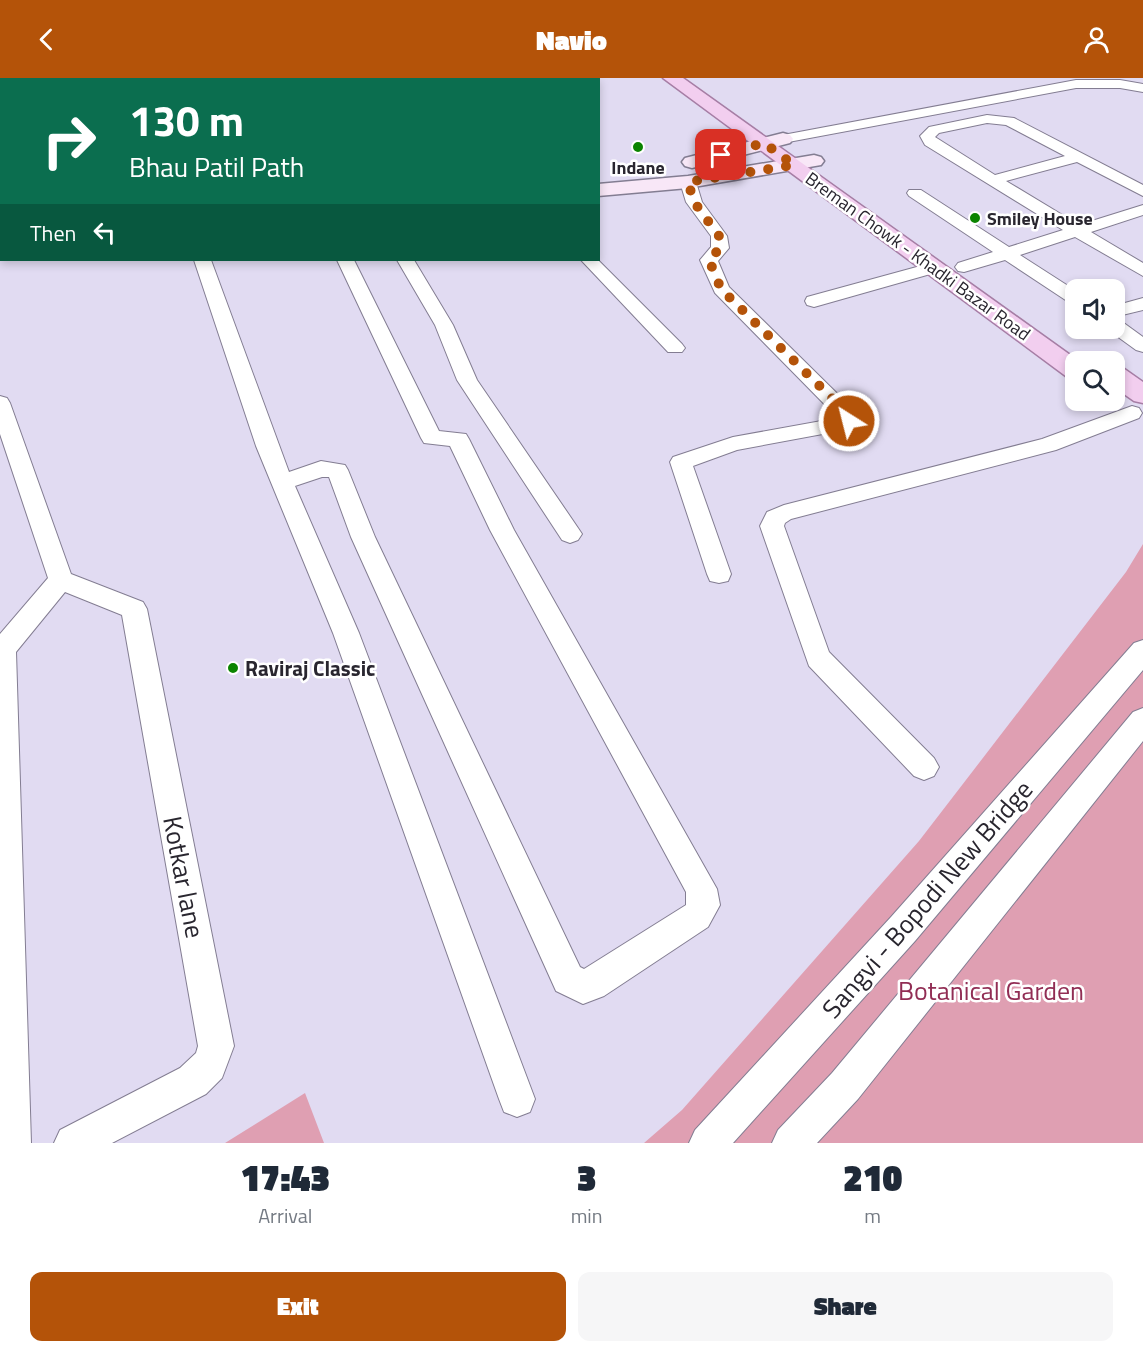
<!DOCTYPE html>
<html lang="en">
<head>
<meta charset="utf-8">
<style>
	:root { --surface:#fff; --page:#f6f6f7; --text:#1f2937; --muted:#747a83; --accent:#b45309 }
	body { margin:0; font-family:"Titillium Web",sans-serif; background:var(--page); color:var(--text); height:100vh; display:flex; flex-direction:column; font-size:22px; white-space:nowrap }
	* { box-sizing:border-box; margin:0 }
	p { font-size:20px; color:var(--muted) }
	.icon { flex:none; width:33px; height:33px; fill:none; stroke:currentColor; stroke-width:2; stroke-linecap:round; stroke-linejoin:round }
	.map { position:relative; height:1065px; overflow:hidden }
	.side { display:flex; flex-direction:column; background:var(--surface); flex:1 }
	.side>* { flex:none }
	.banner { position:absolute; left:0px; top:0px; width:600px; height:183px; box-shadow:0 3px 9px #0003; background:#0b6e4f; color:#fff; overflow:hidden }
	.buttons { position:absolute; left:1065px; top:201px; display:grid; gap:12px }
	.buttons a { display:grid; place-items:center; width:60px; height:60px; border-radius:12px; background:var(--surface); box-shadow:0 3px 9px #0003; font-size:30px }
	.pin { position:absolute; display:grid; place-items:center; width:51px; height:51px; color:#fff; margin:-26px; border-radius:12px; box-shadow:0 3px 9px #0006 }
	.me { position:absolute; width:66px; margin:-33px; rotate:324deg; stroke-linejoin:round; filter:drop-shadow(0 0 4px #0008) }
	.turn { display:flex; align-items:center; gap:21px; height:126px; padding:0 30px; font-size:27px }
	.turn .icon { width:78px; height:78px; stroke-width:2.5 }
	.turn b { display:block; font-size:42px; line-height:51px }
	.then { display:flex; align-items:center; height:57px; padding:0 30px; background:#0003; gap:12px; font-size:22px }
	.eta { display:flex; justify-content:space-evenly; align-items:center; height:102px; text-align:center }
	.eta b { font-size:36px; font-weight:800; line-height:42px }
	.button { display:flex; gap:12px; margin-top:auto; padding:12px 30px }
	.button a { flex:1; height:69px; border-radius:12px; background:var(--accent); color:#fff; font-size:24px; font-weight:800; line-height:69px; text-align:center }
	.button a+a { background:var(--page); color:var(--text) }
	header { display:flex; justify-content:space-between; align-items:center; height:78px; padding:0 30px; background:var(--accent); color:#fff; font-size:27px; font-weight:800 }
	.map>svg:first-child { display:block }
	.green { fill:#df9fb2 }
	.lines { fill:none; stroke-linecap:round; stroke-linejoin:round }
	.street-casing { stroke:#837d92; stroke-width:2 }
	.secondary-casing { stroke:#837d92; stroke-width:3 }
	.primary-casing { stroke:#a67ea5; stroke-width:3 }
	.street { fill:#fff; fill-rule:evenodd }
	.secondary { fill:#f8e7f7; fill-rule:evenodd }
	.primary { fill:#f2ceef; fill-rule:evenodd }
	.route { stroke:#b45309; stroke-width:10; stroke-dasharray:0 18 }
	.poi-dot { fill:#0b8400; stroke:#fff; stroke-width:2 }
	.labels { text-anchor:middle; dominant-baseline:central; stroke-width:5; stroke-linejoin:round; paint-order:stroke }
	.far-poi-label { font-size:18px; font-weight:bold; fill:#29262f; stroke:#fff }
	.far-street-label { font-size:18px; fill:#29262f; stroke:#fff }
	.poi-label { font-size:21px; font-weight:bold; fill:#29262f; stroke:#fff; text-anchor:start }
	.near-street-label { font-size:26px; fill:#29262f; stroke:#fff }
	.near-park-label { font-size:26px; fill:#912d54; stroke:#fff }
</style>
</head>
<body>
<header><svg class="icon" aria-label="back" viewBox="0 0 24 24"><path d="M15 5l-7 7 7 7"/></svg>Navio<svg class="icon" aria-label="person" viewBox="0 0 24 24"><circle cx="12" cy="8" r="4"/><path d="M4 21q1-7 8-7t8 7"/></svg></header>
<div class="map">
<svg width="1143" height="1065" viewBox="0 0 1143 1065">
	<rect width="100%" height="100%" fill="#e1dbf2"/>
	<!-- green -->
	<path class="green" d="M 1143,466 L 1143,1065 L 644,1065 L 682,1032 L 919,763 L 1126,494 Z
		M 305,1015 L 324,1065 L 225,1065 Z"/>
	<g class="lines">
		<defs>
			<path id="street" d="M 1076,2 L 1120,2 L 1143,6 L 1143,14 L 1120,10 L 1076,10 L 783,65 L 776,61 L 783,57 Z
				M 987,37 L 1014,40 L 1143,107 L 1143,118 L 1077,84 L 1006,103 L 1079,147 L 1143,127 L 1143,137 L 1091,154 L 1143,185 L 1143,198 L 1075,159 L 1020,177 L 1076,213 L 1076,226 L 1070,225 L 1005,182 L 964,194 L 958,193 L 955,189 L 958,185 L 993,174 L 909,118 L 907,115 L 909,112 L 921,112 L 1009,169 L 1063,152 L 925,67 L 920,58 L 929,49 ZM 987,45 L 1006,47 L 1065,78 L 995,97 L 935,59 L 939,55 Z
				M 688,99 L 696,104 L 702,124 L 727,158 L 729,170 L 718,183 L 729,209 L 861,339 L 855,350 L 737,372 L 693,388 L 731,496 L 728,503 L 719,505 L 710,503 L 707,496 L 670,384 L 673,379 L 733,359 L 838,340 L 715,215 L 700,182 L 711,169 L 711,158 L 686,124 L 680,104 Z
				M 194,182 L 211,182 L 289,394 L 321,383 L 345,387 L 348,392 L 375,459 L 580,889 L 584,891 L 686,827 L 686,814 L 490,452 L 450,368 L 424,365 L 421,360 L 337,182 L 354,182 L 439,353 L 466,356 L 469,361 L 514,452 L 717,811 L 720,827 L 708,849 L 604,918 L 583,926 L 556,913 L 351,459 L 329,399 L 322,399 L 295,408 L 359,555 L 535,1021 L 530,1034 L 517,1039 L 504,1034 L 499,1021 L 333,555 L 256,368 Z
				M 397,182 L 414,182 L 453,247 L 477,302 L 578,450 L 582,456 L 578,462 L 570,465 L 562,462 L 457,302 L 435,247 Z
				M 581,182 L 598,182 L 682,266 L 685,270 L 682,274 L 668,274 Z
				M 935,184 L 941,185 L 944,189 L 941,193 L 814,229 L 807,227 L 805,223 L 807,219 Z
				M 1143,220 L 1143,232 L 1114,239 L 1114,228 Z
				M 1114,241 L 1121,243 L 1143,259 L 1143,274 L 1136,272 L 1107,251 L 1114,250 Z
				M 0,318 L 7,320 L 10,325 L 71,496 L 143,524 L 147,531 L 234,968 L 222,1000 L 206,1016 L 112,1065 L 54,1065 L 60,1052 L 180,990 L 196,975 L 198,968 L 122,537 L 65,514 L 16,574 L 31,1065 L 0,1065 L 0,556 L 48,500 L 0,356 Z
				M 1132,328 L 1139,330 L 1142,335 L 1139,340 L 1056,372 L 791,441 L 785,445 L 784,448 L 829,574 L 934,680 L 939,689 L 934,698 L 924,702 L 914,698 L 809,588 L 760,448 L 767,434 L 784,427 L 1042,361 Z
				M 1143,562 L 1143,592 L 915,863 L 733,1065 L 689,1065 L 695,1052 L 891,839 L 1134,565 Z
				M 1143,630 L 1143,663 L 858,1021 L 817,1065 L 772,1065 L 778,1052 L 832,995 L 1133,634 Z"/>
			<path id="secondary" d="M 783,55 L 790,57 L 793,61 L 790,65 L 692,90 L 685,88 L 682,84 L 685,80 Z
				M 814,77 L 821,79 L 824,83 L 821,87 L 688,110 L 598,118 L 598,106 L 688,98 Z
				M 0,158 L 2,158 L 2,172 L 0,172 Z"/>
			<path id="primary" d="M 663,0 L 683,0 L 1080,284 L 1076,284 L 1076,301 L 1067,299 Z
				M 1114,288 L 1123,290 L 1143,304 L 1143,325 L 1134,323 L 1114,309 Z"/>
		</defs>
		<!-- street casing -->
		<use href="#street" class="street-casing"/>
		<!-- secondary casing -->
		<use href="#secondary" class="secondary-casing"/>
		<!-- primary casing -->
		<use href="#primary" class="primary-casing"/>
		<!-- street -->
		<use href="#street" class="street"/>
		<!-- secondary -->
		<use href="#secondary" class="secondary"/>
		<!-- primary -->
		<use href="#primary" class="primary"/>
	</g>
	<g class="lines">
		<!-- route -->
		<path class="route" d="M 721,77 L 764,65 L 794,87 L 688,104 L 694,124 L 719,158 L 720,170 L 709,182 L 721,211 L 848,336 L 849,343"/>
	</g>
	<!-- markers -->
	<g class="poi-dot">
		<circle cx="638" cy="69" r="6"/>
		<circle cx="975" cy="140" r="6"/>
		<circle cx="233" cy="590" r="6"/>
	</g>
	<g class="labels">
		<!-- far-poi labels -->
		<g class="far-poi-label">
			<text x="638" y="89">Indane</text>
			<text x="987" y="140" text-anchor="start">Smiley House</text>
		</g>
		<!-- far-street labels -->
		<g class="far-street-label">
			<text transform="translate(918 178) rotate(36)">Breman Chowk - Khadki Bazar Road</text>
		</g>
		<!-- poi labels -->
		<g class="poi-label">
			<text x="245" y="590">Raviraj Classic</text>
		</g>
		<!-- near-street labels -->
		<g class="near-street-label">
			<text transform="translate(184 799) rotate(79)">Kotkar lane</text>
			<text transform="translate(927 821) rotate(-49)">Sangvi - Bopodi New Bridge</text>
		</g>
		<!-- near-park labels -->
		<g class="near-park-label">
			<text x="991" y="912">Botanical Garden</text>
		</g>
	</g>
</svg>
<div class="buttons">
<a><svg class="icon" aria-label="sound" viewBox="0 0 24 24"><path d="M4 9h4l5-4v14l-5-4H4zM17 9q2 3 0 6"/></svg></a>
<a><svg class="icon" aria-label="search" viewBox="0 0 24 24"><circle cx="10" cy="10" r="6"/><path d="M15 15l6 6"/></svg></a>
</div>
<div class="pin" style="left:721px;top:77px;background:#d93025"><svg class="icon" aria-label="arrive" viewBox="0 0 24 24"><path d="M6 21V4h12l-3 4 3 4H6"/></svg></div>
<svg class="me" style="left:849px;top:343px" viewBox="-20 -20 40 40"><circle r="17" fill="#b45309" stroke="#fff" stroke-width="3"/><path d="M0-11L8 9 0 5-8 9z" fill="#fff"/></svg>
<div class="banner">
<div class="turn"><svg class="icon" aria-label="right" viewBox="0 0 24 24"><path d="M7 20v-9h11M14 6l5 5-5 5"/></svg><div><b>130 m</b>Bhau Patil Path</div></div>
<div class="then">Then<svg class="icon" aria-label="left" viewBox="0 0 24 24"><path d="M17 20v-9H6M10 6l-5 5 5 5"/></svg></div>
</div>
</div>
<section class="side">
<div class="eta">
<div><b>17:43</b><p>Arrival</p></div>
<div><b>3</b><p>min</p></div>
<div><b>210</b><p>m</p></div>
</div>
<div class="button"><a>Exit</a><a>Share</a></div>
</section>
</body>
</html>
